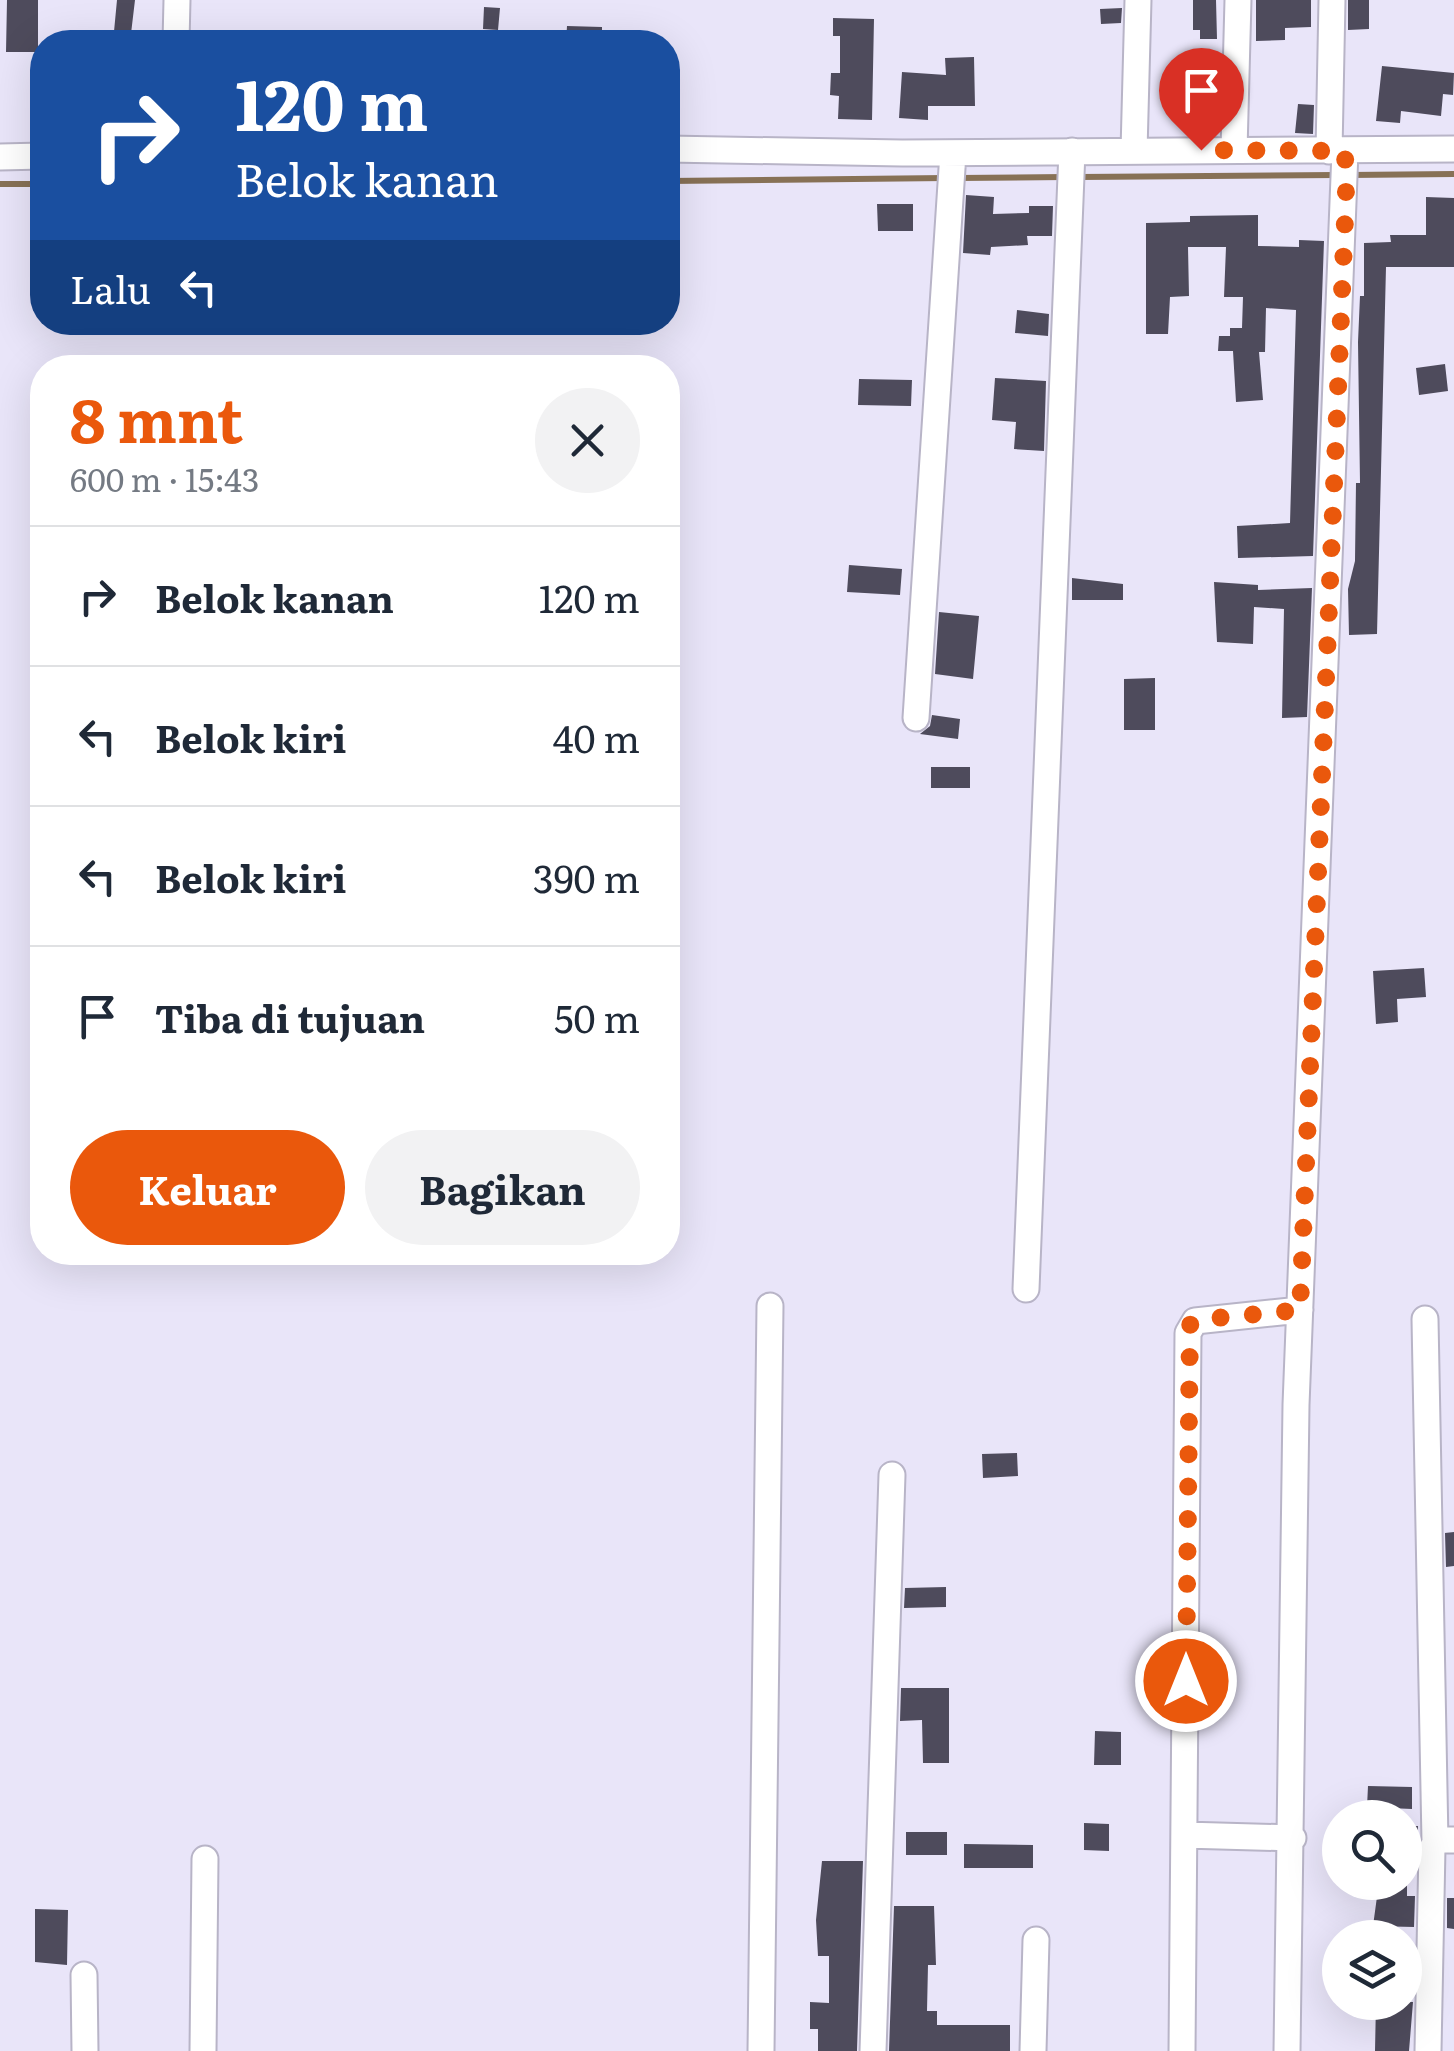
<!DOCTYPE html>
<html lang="id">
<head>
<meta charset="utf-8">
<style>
	:root { --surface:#fff; --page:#f2f2f3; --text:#1f2937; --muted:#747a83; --line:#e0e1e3; --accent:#ea580c }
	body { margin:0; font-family:Literata,serif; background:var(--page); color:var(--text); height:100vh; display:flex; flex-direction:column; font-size:38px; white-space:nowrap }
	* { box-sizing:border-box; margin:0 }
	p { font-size:32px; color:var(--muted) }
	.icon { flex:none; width:55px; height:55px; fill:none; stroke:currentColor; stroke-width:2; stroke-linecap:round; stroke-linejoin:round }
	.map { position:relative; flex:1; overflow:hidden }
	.details { position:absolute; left:30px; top:355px; width:650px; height:910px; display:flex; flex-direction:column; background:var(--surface); border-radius:40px; box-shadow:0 10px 40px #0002 }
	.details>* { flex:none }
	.guide { position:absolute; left:30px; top:30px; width:650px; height:305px; border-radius:40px; box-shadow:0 10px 40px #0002; background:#1a4fa0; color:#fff; overflow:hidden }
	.buttons { position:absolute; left:1322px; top:1800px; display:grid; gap:20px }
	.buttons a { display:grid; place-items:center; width:100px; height:100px; border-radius:50%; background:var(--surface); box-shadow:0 10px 40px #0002; font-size:50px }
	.pin { position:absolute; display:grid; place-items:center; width:85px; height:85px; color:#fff; margin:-102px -42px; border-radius:50% 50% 50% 0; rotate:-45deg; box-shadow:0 0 10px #0007 }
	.pin .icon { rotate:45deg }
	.me { position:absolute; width:110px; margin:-55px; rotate:0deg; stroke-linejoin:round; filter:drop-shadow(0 0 8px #0008) }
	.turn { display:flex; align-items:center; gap:35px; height:210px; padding:0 40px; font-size:45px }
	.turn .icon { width:130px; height:130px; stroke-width:2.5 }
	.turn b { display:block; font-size:70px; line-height:85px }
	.then { display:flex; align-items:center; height:95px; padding:0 40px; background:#0003; gap:20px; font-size:38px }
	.round { display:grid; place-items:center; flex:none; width:105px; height:105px; border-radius:52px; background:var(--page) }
	.overview { display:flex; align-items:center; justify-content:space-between; height:170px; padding:0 40px }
	h1 { font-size:60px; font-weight:700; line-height:75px; color:var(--accent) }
	.button { display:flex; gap:20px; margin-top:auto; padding:20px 40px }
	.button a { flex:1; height:115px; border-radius:60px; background:var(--accent); color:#fff; font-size:40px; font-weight:700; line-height:115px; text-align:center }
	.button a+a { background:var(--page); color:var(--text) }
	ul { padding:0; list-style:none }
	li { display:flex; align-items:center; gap:30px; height:140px; padding:0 40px; border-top:2px solid var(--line) }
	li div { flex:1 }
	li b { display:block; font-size:38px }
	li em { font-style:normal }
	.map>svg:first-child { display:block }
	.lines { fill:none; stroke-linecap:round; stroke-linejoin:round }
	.stream { stroke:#877156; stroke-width:6 }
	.building { fill:#4e4b5c }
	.minor-casing { stroke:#b8b4c7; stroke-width:29 }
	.minor { stroke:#fff; stroke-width:25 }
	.route { stroke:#ea580c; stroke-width:18; stroke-dasharray:0 32.4 }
</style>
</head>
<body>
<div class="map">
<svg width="1454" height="2051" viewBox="0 0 1454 2051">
	<rect width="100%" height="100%" fill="#e9e5f9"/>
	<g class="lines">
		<!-- stream -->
		<path class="stream" d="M 1349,175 L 1454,174
			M 1079,177 L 1336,175
			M 959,178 L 1066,177
			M 668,181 L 946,178
			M 0,184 L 42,184"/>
	</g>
	<!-- building -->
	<path class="building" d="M 7,0 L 38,0 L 38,52 L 6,52 Z
		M 117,0 L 135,0 L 130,42 L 113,42 Z
		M 1193,0 L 1216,0 L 1217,39 L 1200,39 L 1200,30 L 1193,30 Z
		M 1256,0 L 1311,0 L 1311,27 L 1285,28 L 1285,40 L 1256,41 Z
		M 1348,0 L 1369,0 L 1369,29 L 1348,30 Z
		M 484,7 L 500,8 L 498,30 L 483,29 Z
		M 1122,8 L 1121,23 L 1101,24 L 1100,9 Z
		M 833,18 L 874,19 L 872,120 L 838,119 L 839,96 L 830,95 L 831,73 L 840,73 L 840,36 L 833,36 Z
		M 567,26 L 602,27 L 602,42 L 566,42 Z
		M 974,57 L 975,106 L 928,106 L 928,120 L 899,118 L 902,72 L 946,75 L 945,58 Z
		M 1382,66 L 1454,73 L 1453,95 L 1443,94 L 1441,116 L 1401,111 L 1400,123 L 1376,121 Z
		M 1298,104 L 1314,105 L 1313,134 L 1295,133 Z
		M 966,195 L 994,197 L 993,214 L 1029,213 L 1029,206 L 1053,206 L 1052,236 L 1027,236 L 1028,245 L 991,247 L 990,255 L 963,253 Z
		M 1426,197 L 1454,198 L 1454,267 L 1386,267 L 1377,634 L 1349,635 L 1348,589 L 1355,561 L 1356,483 L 1360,483 L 1358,342 L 1360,296 L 1364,296 L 1364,243 L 1391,242 L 1390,235 L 1426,235 Z
		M 877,204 L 913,204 L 913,231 L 878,231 Z
		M 1258,215 L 1258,246 L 1299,247 L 1299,240 L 1324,241 L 1313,556 L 1238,558 L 1237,526 L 1290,523 L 1296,310 L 1266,308 L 1265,352 L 1259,352 L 1263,400 L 1236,402 L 1233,351 L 1218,351 L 1219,336 L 1230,336 L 1230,328 L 1242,328 L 1243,297 L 1224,297 L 1226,247 L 1188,247 L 1189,296 L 1170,297 L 1168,334 L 1146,334 L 1146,223 L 1190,222 L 1190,216 Z
		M 1017,310 L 1049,314 L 1048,336 L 1015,333 Z
		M 1445,364 L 1448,391 L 1419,395 L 1416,368 Z
		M 995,378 L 1046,381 L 1044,451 L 1014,449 L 1016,422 L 992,420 Z
		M 859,379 L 912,380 L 911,406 L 858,405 Z
		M 849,565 L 902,569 L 900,595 L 847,592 Z
		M 1072,578 L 1123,584 L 1123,600 L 1072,600 Z
		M 1214,582 L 1258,585 L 1258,590 L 1312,588 L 1307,717 L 1282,718 L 1284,609 L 1254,607 L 1253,644 L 1217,642 Z
		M 939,612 L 979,616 L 973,679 L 935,674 Z
		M 1155,678 L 1155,730 L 1124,730 L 1124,679 Z
		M 932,715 L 960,719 L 958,739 L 920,734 L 930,726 Z
		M 931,767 L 970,767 L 970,788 L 931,788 Z
		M 1424,968 L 1426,997 L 1397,999 L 1398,1022 L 1376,1024 L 1373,971 Z
		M 1017,1453 L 1018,1476 L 983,1478 L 982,1454 Z
		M 1454,1532 L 1454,1566 L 1446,1567 L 1445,1533 Z
		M 946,1587 L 946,1607 L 904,1608 L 905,1588 Z
		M 901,1688 L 949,1688 L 949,1763 L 923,1763 L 922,1720 L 900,1721 Z
		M 1095,1731 L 1121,1732 L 1121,1765 L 1094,1765 Z
		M 1368,1786 L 1412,1787 L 1412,1809 L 1367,1807 Z
		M 1084,1823 L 1109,1824 L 1109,1851 L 1084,1850 Z
		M 1405,1826 L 1418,1826 L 1416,1859 L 1405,1859 Z
		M 906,1832 L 947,1832 L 947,1855 L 906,1855 Z
		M 964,1844 L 1033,1845 L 1033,1868 L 964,1868 Z
		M 822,1861 L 863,1861 L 857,2051 L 818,2051 L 818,2029 L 810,2029 L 810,2002 L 829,2003 L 829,1956 L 818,1956 L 816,1920 Z
		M 1379,1882 L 1407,1882 L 1407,1896 L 1415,1896 L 1414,1927 L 1373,1926 Z
		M 1447,1898 L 1454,1898 L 1454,1929 L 1447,1928 Z
		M 894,1906 L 934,1906 L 936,1965 L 928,1965 L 927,2011 L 937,2011 L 937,2025 L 1010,2025 L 1010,2051 L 889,2051 Z
		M 35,1909 L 68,1910 L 67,1965 L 35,1962 Z
		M 1376,2002 L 1413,2002 L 1409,2051 L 1375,2051 Z"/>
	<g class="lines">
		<defs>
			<path id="minor" d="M 176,42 L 177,0
				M 668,149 L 902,153 L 1454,149
				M 1234,150 L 1238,0
				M 1134,151 L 1138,0
				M 1329,151 L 1332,0
				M 0,157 L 42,156
				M 916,718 L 953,153
				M 1026,1289 L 1072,151
				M 1425,1319 L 1435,1842
				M 1184,1835 L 1293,1838
				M 84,1975 L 85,2051
				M 203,2051 L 205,1859
				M 761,2051 L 770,1306
				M 873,2051 L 892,1475
				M 1033,2051 L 1036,1940
				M 1182,2051 L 1188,1333 L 1195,1321 L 1300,1310
				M 1287,2051 L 1296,1405 L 1345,151
				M 1428,2051 L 1432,1848 L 1439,1840 L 1454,1840"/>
		</defs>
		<!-- minor casing -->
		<use href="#minor" class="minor-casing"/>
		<!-- minor -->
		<use href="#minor" class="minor"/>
	</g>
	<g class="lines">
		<!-- route -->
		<path class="route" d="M 1186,1681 L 1190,1325 L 1195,1320 L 1300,1310 L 1346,195 L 1345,151 L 1201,150"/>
	</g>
</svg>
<div class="buttons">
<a><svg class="icon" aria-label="search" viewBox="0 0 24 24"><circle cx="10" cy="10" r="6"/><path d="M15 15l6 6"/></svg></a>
<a><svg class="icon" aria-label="layers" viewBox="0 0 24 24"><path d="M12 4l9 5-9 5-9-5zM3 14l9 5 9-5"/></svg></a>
</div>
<div class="pin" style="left:1201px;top:150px;background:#d93025"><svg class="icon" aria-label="arrive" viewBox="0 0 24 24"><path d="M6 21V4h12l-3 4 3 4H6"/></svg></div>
<svg class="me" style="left:1186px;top:1681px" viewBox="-20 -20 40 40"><circle r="17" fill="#ea580c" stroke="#fff" stroke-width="3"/><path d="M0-11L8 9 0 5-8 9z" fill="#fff"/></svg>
<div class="guide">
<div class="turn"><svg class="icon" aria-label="right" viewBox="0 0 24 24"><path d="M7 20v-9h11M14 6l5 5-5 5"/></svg><div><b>120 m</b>Belok kanan</div></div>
<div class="then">Lalu<svg class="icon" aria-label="left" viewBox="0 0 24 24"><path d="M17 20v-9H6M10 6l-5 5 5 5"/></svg></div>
</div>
<section class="details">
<div class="overview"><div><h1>8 mnt</h1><p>600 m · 15:43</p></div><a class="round"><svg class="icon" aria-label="close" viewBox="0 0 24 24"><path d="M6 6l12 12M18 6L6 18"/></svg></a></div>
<ul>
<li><svg class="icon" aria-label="right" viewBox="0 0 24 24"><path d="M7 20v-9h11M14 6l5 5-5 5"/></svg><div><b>Belok kanan</b></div><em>120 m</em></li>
<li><svg class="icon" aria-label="left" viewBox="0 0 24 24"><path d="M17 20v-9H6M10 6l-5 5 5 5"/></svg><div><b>Belok kiri</b></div><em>40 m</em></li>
<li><svg class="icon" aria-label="left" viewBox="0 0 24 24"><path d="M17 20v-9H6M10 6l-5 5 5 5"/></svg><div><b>Belok kiri</b></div><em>390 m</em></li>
<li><svg class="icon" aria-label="arrive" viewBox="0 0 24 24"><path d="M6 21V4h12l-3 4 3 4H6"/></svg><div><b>Tiba di tujuan</b></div><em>50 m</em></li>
</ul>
<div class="button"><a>Keluar</a><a>Bagikan</a></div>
</section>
</div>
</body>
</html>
